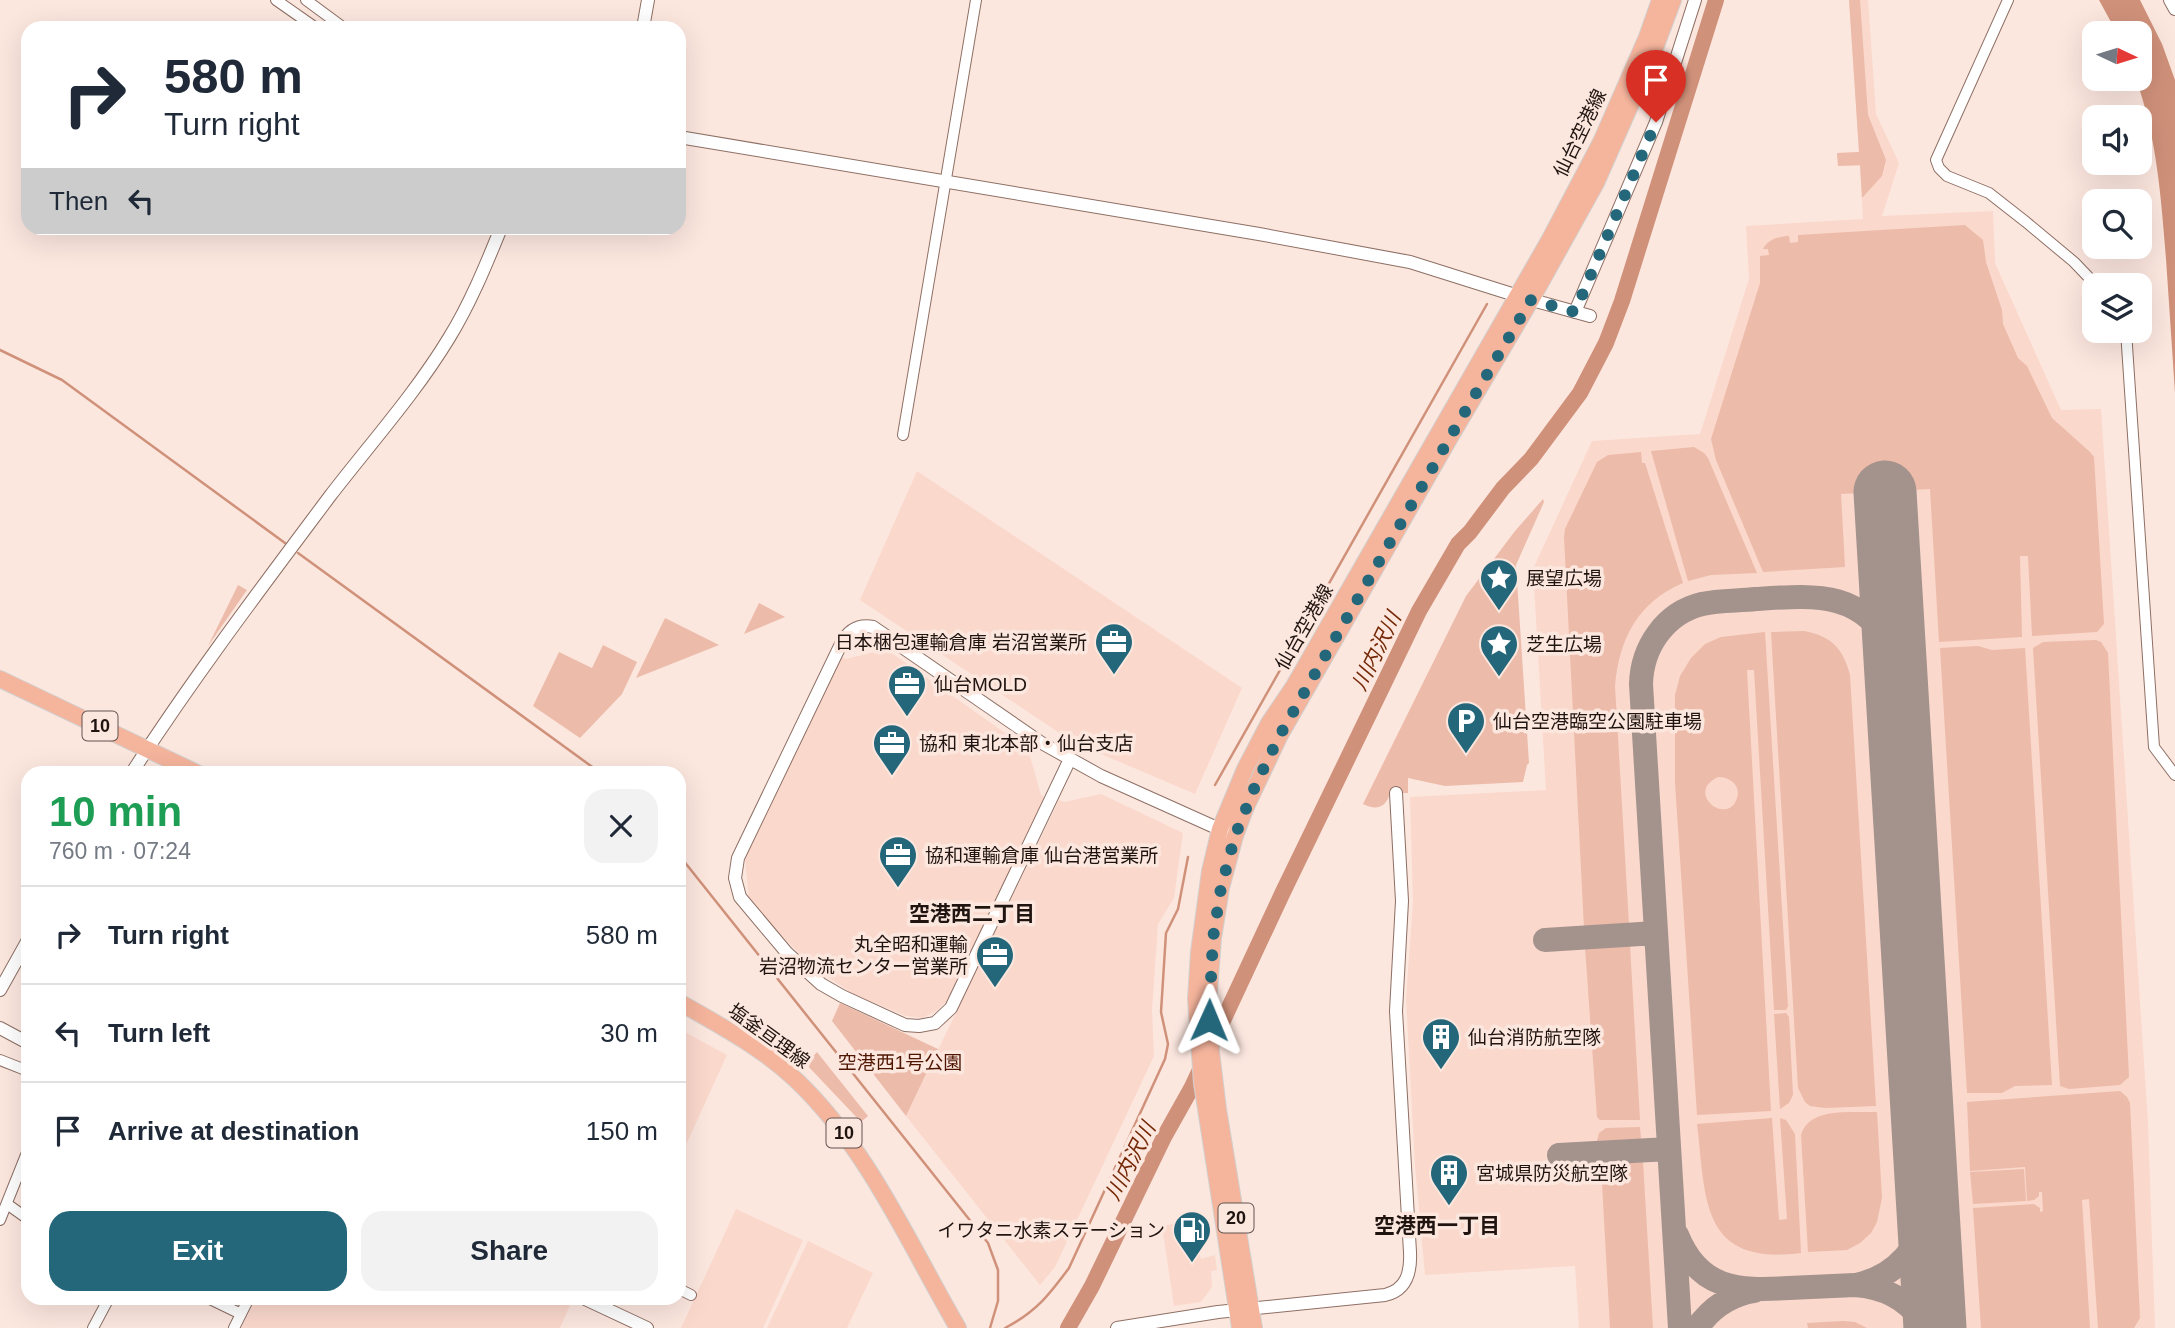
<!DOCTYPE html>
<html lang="en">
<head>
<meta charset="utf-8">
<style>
	:root { --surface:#fff; --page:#f2f2f3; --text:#1f2937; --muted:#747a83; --line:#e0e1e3; --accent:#25677a }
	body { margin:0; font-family:Helvetica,"Noto Sans JP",sans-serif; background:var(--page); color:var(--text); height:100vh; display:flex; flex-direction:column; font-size:26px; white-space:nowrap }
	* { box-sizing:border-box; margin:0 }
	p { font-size:23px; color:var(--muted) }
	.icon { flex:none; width:38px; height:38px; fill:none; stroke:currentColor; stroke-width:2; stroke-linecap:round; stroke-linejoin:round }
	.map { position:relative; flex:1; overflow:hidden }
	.side { position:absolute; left:21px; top:766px; width:665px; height:539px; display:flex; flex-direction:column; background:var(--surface); border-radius:21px; box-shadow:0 7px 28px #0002 }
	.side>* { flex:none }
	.banner { position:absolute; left:21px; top:21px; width:665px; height:214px; border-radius:21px; box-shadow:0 7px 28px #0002; background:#fff; color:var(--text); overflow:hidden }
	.needle { width:46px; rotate:94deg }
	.fabs { position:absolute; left:2082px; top:21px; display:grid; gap:14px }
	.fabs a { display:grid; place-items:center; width:70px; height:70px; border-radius:14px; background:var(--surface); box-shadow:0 7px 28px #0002; font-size:35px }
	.pin { position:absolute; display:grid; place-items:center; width:60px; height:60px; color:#fff; margin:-72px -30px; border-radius:50% 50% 50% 0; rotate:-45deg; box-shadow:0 0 7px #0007 }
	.pin .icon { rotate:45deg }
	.me { position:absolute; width:77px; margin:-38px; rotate:1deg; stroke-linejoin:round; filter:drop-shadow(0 0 5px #0008) }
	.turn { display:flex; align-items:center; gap:24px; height:147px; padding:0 28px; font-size:32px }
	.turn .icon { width:91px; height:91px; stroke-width:2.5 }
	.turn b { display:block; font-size:49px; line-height:60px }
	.then { display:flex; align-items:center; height:66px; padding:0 28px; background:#0003; gap:14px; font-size:26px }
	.round { display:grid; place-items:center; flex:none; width:74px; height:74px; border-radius:21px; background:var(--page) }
	.summary { display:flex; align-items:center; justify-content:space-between; height:119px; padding:0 28px }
	h1 { font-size:42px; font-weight:700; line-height:52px; color:#1e9e55 }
	.primary-button { display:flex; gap:14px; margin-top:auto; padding:14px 28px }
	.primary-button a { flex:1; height:80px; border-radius:21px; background:var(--accent); color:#fff; font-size:28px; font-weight:700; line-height:80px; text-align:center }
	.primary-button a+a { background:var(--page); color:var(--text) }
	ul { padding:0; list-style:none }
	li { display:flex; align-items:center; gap:21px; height:98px; padding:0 28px; border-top:2px solid var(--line) }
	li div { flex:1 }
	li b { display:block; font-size:26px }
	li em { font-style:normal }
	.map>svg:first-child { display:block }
	.built { fill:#fbd8cc }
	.green { fill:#ecbbaa; fill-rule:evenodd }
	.water { fill:#d0917a }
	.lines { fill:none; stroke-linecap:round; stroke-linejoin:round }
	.stream { stroke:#d0917a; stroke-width:2.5 }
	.river { stroke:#d0917a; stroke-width:16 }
	.taxiway { stroke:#a4928c; stroke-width:24 }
	.runway { stroke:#a4928c; stroke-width:63 }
	.minor-casing { stroke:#8e6f64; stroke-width:12 }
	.tertiary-casing { stroke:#8e6f64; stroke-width:14 }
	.primary-casing { stroke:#d2d0cf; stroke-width:18 }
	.minor { stroke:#fff; stroke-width:10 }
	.tertiary { stroke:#fff; stroke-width:12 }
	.primary { stroke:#f5b49c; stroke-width:16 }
	.route { stroke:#25677a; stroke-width:12; stroke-dasharray:0 21.6 }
	.labels { text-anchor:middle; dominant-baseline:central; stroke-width:7; stroke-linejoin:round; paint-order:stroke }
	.shield { fill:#fce7df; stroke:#62534e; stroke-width:2 }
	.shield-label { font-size:18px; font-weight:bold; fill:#201410 }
	.street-label { font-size:19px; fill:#201410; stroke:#fce7df }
	.poi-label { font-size:19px; fill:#201410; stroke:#fce7df; text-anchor:start }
	.park-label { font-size:19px; fill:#4e1500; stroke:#fce7df }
	.water-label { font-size:21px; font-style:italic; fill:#742806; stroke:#fce7df }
	.neighbourhood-label { font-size:21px; font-weight:bold; fill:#201410; stroke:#fce7df }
</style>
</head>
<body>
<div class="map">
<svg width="2175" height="1328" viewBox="0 0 2175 1328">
	<rect width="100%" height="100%" fill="#fce7df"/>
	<!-- built -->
	<path class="built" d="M 1849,0 L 1868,0 L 1876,114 L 1899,163 L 1882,216 L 1993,211 L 1995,263 L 2061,410 L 2101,409 L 2148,1123 L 2155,1328 L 1579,1328 L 1575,1266 L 1425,1275 L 1415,1166 L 1406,998 L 1413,902 L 1410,797 L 1546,790 L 1533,569 L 1592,441 L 1700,434 L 1749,279 L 1746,226 L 1863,219 L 1860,166 L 1838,166 L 1837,153 L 1859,152 Z
		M 917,471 L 1242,688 L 1195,794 L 1073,742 L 860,600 Z
		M 886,649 L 1028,749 L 1041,795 L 1045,798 L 947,1001 L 936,1011 L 922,1018 L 906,1016 L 853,994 L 810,965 L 749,901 L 745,858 L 841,657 L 846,659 Z
		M 1101,794 L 1183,833 L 1174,898 L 1158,924 L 1152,1010 L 1154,1056 L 1055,1267 L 1040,1285 L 906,1116 L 1059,800 L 1064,802 Z
		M 679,1029 L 727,1055 L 679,1160 Z
		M 736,1209 L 803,1240 L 763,1328 L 681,1328 Z
		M 1191,1220 L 1201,1259 L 1215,1255 L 1217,1270 L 1211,1271 L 1212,1287 L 1201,1302 L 1174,1306 L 1162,1226 Z
		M 808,1241 L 873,1273 L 847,1328 L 767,1328 Z
		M 556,1299 L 570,1305 L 560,1328 L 241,1328 L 256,1299 Z"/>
	<!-- green -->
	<path class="green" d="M 1849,0 L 1860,0 L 1868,115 L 1886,160 L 1882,176 L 1862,198 L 1860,165 L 1838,166 L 1837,153 L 1859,152 Z
		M 1965,225 L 1983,240 L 1986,262 L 2002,310 L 2003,324 L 2018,358 L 2027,366 L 2052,418 L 2090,452 L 2094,457 L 2104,624 L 2097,632 L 2032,636 L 2028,556 L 2020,556 L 2022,637 L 1939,642 L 1930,489 L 1841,494 L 1845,567 L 1763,572 L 1716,460 L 1711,439 L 1760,283 L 1760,256 L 1769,255 L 1768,249 L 1763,249 C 1768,240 1777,237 1787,236 L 1789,236 L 1790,243 L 1798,242 L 1798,235 Z
		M 1694,447 L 1704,453 L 1708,458 L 1757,573 L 1711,575 L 1688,581 L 1651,451 Z
		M 1641,452 L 1642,463 L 1645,463 L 1683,583 C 1638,602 1619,639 1615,686 L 1629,925 L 1584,928 L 1564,537 L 1565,529 L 1597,462 L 1608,455 Z
		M 1543,499 L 1544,502 L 1516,565 L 1529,763 L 1527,765 L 1523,782 L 1445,786 L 1408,778 L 1408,793 L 1390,793 C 1386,809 1375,810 1363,804 L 1466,596 L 1515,531 Z
		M 238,585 L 247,590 L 208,646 Z
		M 759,603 L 785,617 L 744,634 Z
		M 665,618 L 719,645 L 636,678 Z
		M 1804,631 C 1831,636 1843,648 1850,675 L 1876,1106 L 1825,1108 L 1810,1106 L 1805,1102 L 1798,1088 L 1771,632 Z
		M 1765,632 L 1788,1006 L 1786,1010 L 1774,1010 L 1754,670 L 1747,670 L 1771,1111 L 1697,1115 L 1675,783 L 1675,695 L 1680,676 L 1691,658 L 1705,644 L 1721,637 ZM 1718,777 C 1730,777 1741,785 1737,798 C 1728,827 1684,793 1718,777 Z
		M 2096,640 L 2101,642 L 2108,653 L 2129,1077 L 2120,1085 L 2069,1089 L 2060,1086 L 2033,648 L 2043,642 Z
		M 603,645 L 637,662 L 622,694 L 580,738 L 533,706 L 559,652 L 592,668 Z
		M 1978,646 L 1992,650 L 2025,648 L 2052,1085 L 2015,1086 L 2002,1093 L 1967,1093 L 1940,648 Z
		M 1630,945 L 1640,1120 L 1600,1120 L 1597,1117 L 1585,947 Z
		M 840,1003 L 938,1049 L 906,1116 L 832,1021 Z
		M 1786,1013 L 1789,1017 L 1793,1095 L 1789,1103 L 1780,1109 L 1774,1014 Z
		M 817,1052 L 868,1116 L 861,1122 L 806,1064 Z
		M 2120,1091 L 2127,1097 L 2130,1103 L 2140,1318 L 2134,1328 L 2098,1328 L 2089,1199 L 2082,1200 L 2090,1328 L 1981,1328 L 1973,1208 L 2034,1204 L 2040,1208 L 2040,1212 L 2043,1211 L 2042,1192 L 2039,1192 L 2039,1196 L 2034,1200 L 2027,1201 L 2025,1167 L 1970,1171 L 1967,1102 Z
		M 1877,1112 L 1882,1198 L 1877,1222 L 1871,1233 L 1860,1243 L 1847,1250 L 1808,1252 L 1801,1135 C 1809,1106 1853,1113 1877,1112 Z
		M 1772,1118 L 1779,1220 L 1787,1219 L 1780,1118 L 1786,1120 L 1795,1134 L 1801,1253 C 1700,1266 1706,1199 1697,1124 Z
		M 1640,1127 L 1641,1139 L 1597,1141 L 1599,1133 L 1606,1128 Z
		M 1643,1162 L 1653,1328 L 1610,1328 L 1601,1165 Z
		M 2024,1169 L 2026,1201 L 1973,1204 L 1970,1172 Z
		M 1843,1321 L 1855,1322 L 1867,1328 L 1808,1328 L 1807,1323 Z"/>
	<!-- water -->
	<path class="water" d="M 2099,0 L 2140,0 L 2162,44 L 2175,80 L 2175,393 C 2172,348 2169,303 2166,259 C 2161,197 2157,138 2136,79 L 2140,79 L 2140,33 L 2117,33 Z"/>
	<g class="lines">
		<!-- stream -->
		<path class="stream" d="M 0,350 L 62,380 L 285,543
			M 298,553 L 602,774
			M 1215,785 L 1487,304
			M 679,855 L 988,1243 L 998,1270 L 998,1301 L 990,1328
			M 1005,1328 C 1036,1312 1049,1295 1069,1268 L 1165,1059 L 1168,1044 L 1161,1012 L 1166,933 L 1178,909 L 1188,857"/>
		<!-- river -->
		<path class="river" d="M 1068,1328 L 1092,1286 L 1164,1137 L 1192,1087 L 1282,894 L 1419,611 L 1458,544 L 1470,532 L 1503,488 L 1531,459 L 1580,393 L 1606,343 L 1622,301 L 1716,0"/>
		<!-- taxiway -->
		<path class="taxiway" d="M 1545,940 L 1656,933
			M 1559,1155 L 1669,1149
			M 1677,1235 C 1699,1290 1738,1291 1789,1288 C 1811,1287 1833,1286 1855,1285 C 1885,1287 1911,1301 1927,1328
			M 1856,1285 C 1896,1277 1922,1246 1928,1206
			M 1680,1328 L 1641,684 C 1642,647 1665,613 1702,604 C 1719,600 1738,601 1756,599 C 1816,595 1863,590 1895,653
			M 1697,1328 C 1711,1308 1730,1295 1754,1291"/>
		<!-- runway -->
		<path class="runway" d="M 1885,492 L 1935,1328"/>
		<defs>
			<path id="minor" d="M 276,0 L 316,28
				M 306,0 L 344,28
				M 2008,0 L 1936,160 L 1939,168 L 1947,176 L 1989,193 L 2026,222 L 2074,262 L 2096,285
				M 2126,331 L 2154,747 L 2175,775
				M 903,435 L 976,0
				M 0,1060 L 28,1071
				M 7,1204 L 28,1219
				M 0,1220 L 28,1150
				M 679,1289 L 691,1295
				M 208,1298 L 241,1314
				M 93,1328 L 109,1298
				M 234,1328 L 249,1298"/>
			<path id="tertiary" d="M 2170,0 L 2175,9
				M 643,28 L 648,0
				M 679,137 L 1259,234 L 1410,262 L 1518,296 L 1590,316
				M 1575,312 L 1656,122 L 1695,0
				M 1070,759 L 951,1008 L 935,1023 L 919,1026 L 905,1025 L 842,996 L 821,984 L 787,953 L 740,897 L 735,878 L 738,858 L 841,644 C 848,631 857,624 873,627 L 1040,742 L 1101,776 L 1228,833
				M 131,774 C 193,678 262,587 330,496 C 370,444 415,394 449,338 C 470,304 486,265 501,228
				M 0,990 L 28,940
				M 0,1028 L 28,1043
				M 583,1298 L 647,1328
				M 1117,1328 L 1218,1312 L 1385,1295 C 1407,1290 1411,1272 1410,1252 L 1396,1011 L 1402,901 L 1396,793"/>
			<path id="primary" d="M 0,679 L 199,774
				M 679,1002 C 719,1025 761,1047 795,1079 C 868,1148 908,1242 958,1328
				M 1240,1328 L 1202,1083 L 1196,999 L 1199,952 L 1210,871 L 1220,829 L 1245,769 L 1269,723 L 1294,686 L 1550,239 L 1601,142 L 1647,37 L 1660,0
				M 1254,1328 L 1218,1109 L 1209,1035 L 1208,1005 L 1213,938 L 1221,888 L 1235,836 L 1245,809 L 1280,735 L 1449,439 L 1531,300 L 1596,183 L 1652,56 L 1673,0"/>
		</defs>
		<!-- minor casing -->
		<use href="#minor" class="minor-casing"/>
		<!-- tertiary casing -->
		<use href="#tertiary" class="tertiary-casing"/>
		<!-- primary casing -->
		<use href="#primary" class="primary-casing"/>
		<!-- minor -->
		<use href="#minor" class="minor"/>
		<!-- tertiary -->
		<use href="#tertiary" class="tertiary"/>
		<!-- primary -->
		<use href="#primary" class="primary"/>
	</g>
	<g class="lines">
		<!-- route -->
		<path class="route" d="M 1209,1020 L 1213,938 L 1221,888 L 1235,836 L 1256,784 L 1280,735 L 1368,581 L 1449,439 L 1531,300 L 1575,312 L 1656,122"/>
	</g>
	<!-- icons -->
	<defs>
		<symbol id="sight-pin" viewBox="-11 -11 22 30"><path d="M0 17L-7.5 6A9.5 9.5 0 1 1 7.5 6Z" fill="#25677a" stroke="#fce7df"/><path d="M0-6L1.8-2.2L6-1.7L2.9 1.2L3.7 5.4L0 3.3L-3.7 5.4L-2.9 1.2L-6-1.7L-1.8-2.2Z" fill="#fff"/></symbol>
		<symbol id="office-pin" viewBox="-11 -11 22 30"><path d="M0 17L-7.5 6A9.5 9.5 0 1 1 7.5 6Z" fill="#25677a" stroke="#fce7df"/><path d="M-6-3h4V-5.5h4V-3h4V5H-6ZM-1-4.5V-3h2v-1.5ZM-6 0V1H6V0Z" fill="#fff"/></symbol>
		<symbol id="parking-pin" viewBox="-11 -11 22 30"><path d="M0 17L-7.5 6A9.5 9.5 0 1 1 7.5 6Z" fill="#25677a" stroke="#fce7df"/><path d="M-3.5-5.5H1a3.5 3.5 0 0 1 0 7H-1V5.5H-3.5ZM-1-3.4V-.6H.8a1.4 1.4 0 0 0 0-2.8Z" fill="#fff"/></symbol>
		<symbol id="building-pin" viewBox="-11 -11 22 30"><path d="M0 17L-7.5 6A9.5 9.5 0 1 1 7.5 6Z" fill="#25677a" stroke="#fce7df"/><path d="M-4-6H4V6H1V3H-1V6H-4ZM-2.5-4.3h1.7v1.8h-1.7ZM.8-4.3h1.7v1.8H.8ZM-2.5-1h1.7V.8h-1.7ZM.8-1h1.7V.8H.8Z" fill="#fff"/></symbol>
		<symbol id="fuel-pin" viewBox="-11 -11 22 30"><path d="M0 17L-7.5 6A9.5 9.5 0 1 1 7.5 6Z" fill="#25677a" stroke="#fce7df"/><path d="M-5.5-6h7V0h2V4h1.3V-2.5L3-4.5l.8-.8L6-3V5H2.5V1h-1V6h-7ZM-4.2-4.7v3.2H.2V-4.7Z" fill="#fff"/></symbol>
	</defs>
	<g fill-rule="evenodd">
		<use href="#sight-pin" x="1477" y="556" width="44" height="60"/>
		<use href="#office-pin" x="1092" y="620" width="44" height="60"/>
		<use href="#sight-pin" x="1477" y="622" width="44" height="60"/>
		<use href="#office-pin" x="885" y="662" width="44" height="60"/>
		<use href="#parking-pin" x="1444" y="699" width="44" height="60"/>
		<use href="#office-pin" x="870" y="721" width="44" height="60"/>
		<use href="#office-pin" x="876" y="833" width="44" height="60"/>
		<use href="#office-pin" x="973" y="933" width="44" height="60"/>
		<use href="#building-pin" x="1419" y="1015" width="44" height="60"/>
		<use href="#building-pin" x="1427" y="1151" width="44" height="60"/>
		<use href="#fuel-pin" x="1170" y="1208" width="44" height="60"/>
	</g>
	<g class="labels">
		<!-- shield labels -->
		<g class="shield">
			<rect x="82.5" y="711.5" width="35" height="29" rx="5"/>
			<rect x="826.5" y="1118.5" width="35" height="29" rx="5"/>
			<rect x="1218.5" y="1203.5" width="35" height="29" rx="5"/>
		</g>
		<g class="shield-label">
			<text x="100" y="726">10</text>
			<text x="844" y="1133">10</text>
			<text x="1236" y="1218">20</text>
		</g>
		<!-- street labels -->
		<g class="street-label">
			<text transform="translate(1580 133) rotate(-64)">仙台空港線</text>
			<text transform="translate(1304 627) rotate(-60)">仙台空港線</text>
			<text transform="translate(769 1036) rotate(36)">塩釜亘理線</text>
		</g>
		<!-- poi labels -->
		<g class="poi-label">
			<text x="1526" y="578">展望広場</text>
			<text x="1087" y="642" text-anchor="end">日本梱包運輸倉庫 岩沼営業所</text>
			<text x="1526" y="644">芝生広場</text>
			<text x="934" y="684">仙台MOLD</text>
			<text x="1493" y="721">仙台空港臨空公園駐車場</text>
			<text x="919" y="743">協和 東北本部・仙台支店</text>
			<text x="925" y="855">協和運輸倉庫 仙台港営業所</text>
			<text x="968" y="944" text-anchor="end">丸全昭和運輸<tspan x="968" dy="22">岩沼物流センター営業所</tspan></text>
			<text x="1468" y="1037">仙台消防航空隊</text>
			<text x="1476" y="1173">宮城県防災航空隊</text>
			<text x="1165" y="1230" text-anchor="end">イワタニ水素ステーション</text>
		</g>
		<!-- park labels -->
		<g class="park-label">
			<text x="900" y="1062">空港西1号公園</text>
		</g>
		<!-- water labels -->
		<g class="water-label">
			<text transform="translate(1376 651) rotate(-64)">川内沢川</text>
			<text transform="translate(1130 1161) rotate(-63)">川内沢川</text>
		</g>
		<!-- neighbourhood labels -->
		<g class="neighbourhood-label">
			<text x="972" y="913">空港西二丁目</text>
			<text x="1437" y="1225">空港西一丁目</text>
		</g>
	</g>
</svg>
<div class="fabs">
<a><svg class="needle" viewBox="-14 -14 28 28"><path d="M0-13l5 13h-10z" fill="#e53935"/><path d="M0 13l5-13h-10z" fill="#747a83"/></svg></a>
<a><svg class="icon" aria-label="sound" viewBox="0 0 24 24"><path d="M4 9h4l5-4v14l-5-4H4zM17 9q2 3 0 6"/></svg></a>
<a><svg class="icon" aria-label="search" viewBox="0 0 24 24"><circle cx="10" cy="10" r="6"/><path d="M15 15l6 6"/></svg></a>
<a><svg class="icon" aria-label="layers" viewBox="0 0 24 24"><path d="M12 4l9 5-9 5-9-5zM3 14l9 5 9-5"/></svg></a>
</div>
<div class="pin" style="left:1656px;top:122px;background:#d93025"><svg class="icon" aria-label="arrive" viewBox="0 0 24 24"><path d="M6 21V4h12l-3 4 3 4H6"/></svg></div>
<svg class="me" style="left:1209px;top:1020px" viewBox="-20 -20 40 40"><path d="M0-17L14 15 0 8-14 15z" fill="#25677a" stroke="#fff" stroke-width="4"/></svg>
<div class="banner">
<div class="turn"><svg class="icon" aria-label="right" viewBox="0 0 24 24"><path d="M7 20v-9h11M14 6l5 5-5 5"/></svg><div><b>580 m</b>Turn right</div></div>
<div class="then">Then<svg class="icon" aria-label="left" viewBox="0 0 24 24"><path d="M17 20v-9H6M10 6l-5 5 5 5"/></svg></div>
</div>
<section class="side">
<div class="summary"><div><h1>10 min</h1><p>760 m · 07:24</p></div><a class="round"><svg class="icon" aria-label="close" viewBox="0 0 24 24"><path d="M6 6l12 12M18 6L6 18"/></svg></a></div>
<ul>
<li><svg class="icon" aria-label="right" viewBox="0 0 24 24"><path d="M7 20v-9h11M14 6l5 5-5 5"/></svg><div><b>Turn right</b></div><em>580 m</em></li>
<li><svg class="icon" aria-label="left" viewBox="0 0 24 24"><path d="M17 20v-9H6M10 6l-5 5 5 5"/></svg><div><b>Turn left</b></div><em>30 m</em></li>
<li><svg class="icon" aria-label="arrive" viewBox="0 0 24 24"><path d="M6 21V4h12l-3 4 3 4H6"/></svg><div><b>Arrive at destination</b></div><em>150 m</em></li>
</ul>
<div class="primary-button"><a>Exit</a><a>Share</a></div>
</section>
</div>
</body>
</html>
